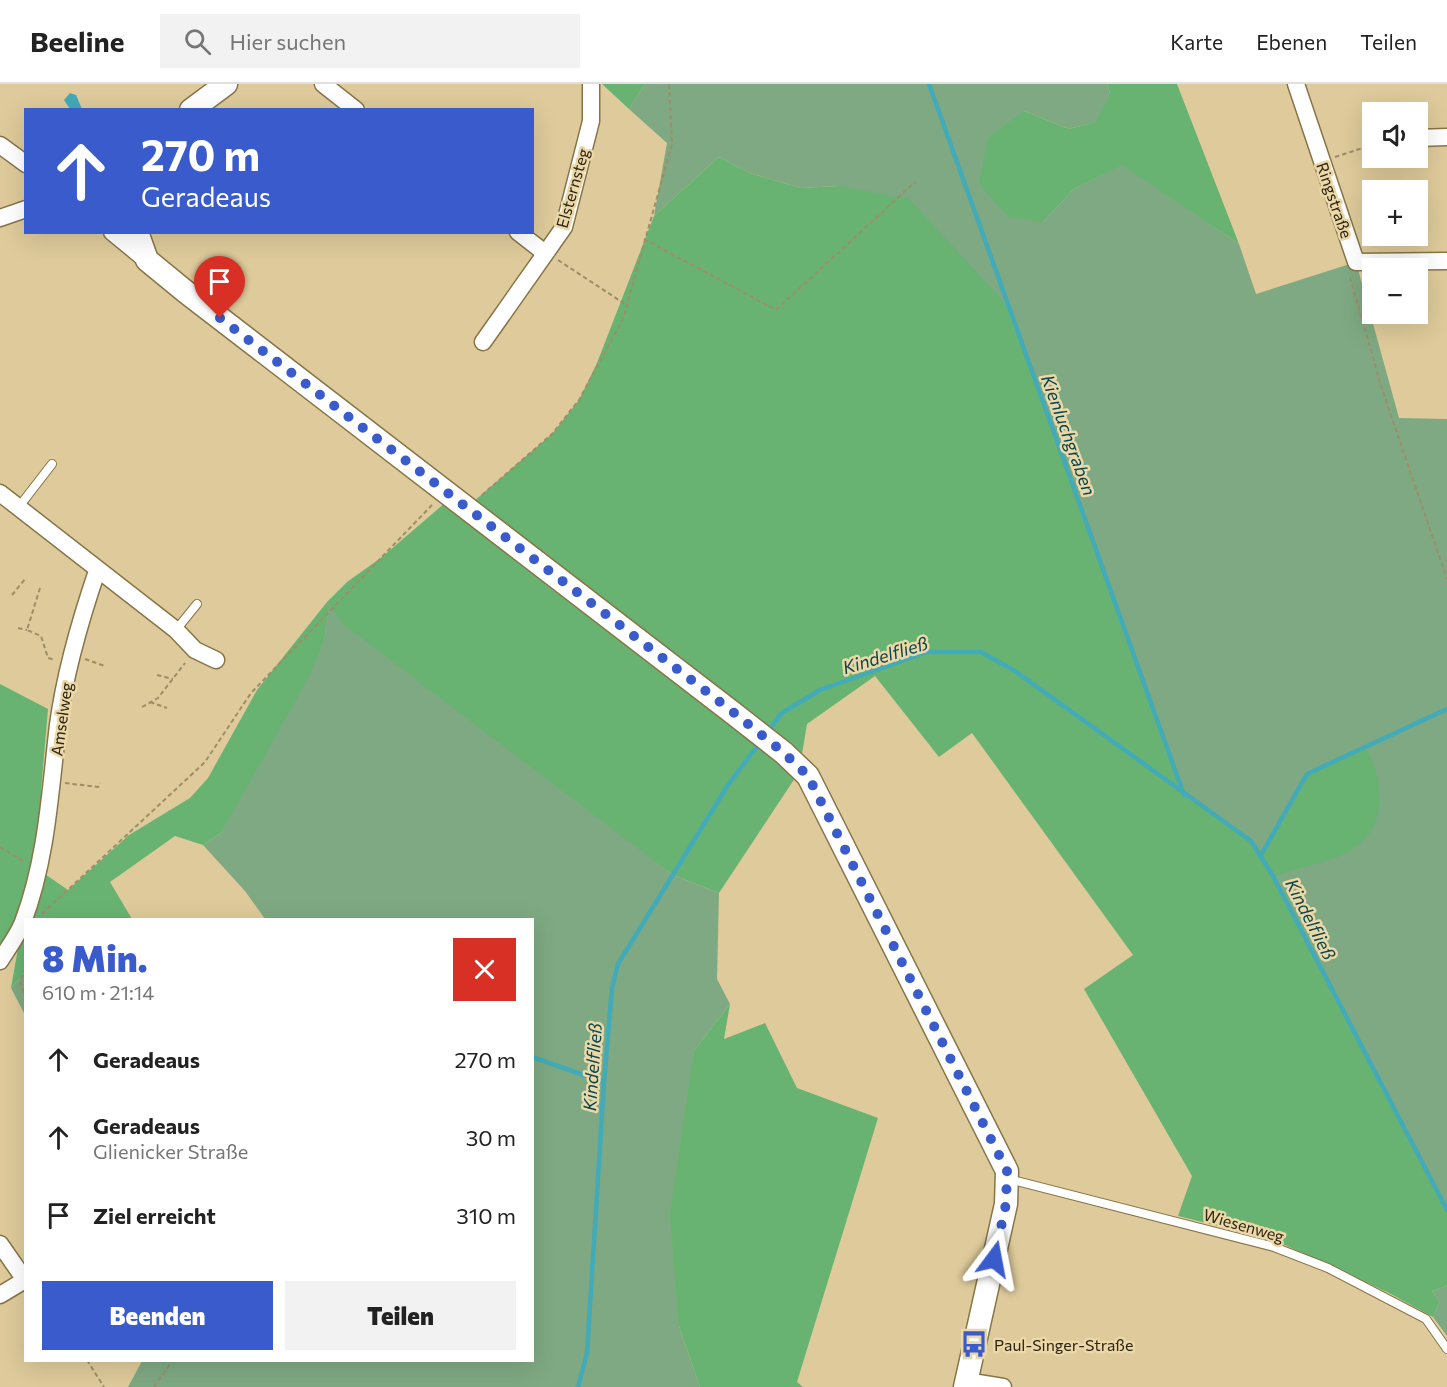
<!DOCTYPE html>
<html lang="de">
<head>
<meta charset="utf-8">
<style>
	:root { --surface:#fff; --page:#f2f2f2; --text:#222; --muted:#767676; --line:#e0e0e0; --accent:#395bcc }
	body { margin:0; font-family:Commissioner,sans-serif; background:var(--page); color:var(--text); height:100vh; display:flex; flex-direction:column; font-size:22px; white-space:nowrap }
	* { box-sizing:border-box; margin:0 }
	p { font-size:20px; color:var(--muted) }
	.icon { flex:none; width:33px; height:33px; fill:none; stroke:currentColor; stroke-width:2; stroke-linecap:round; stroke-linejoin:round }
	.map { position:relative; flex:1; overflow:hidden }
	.panel { position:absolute; left:24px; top:834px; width:510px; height:444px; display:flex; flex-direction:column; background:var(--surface); border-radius:0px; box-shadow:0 6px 24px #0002 }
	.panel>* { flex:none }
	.guide { position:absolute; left:24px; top:24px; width:510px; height:126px; border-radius:0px; box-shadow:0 6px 24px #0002; background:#395bcc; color:#fff; overflow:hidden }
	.tools { position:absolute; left:1362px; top:18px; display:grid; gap:12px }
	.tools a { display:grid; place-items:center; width:66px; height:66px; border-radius:0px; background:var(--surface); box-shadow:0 6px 24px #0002; font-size:30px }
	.pin { position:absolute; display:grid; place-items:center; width:51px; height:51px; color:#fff; margin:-62px -26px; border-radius:50% 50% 50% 0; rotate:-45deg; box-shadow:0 0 6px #0007 }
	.pin .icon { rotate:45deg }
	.me { position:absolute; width:66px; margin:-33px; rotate:13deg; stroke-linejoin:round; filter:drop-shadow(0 0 4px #0008) }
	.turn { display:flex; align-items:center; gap:21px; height:126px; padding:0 18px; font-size:27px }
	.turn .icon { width:78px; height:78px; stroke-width:2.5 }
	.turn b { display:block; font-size:42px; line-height:51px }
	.round { display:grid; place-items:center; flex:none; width:63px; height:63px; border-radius:0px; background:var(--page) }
	.overview { display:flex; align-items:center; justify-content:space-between; height:102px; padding:0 18px }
	h1 { font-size:36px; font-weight:800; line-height:45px; color:var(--accent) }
	.cta { display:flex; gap:12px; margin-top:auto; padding:12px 18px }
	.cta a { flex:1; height:69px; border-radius:0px; background:var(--accent); color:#fff; font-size:24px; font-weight:800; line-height:69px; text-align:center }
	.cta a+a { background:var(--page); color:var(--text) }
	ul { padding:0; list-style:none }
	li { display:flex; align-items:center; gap:18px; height:78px; padding:0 18px }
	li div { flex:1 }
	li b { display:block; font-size:22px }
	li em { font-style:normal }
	header { display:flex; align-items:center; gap:36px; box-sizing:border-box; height:84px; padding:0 30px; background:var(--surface); border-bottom:2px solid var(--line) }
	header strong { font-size:28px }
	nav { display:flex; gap:33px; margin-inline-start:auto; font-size:21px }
	.search { width:420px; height:54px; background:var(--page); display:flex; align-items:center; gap:15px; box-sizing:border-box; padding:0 21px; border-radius:0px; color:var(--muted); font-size:22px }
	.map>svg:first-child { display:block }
	.green { fill:#7ea982 }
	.forest { fill:#68b372 }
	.water { fill:#43aab8 }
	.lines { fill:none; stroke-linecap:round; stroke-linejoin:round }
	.stream { stroke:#43aab8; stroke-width:4.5 }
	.lane-casing { stroke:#877548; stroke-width:10 }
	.street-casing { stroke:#877548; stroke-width:19 }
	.secondary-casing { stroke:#877548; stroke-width:25 }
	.path { stroke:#9d8e68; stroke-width:2; stroke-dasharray:4.5 3; stroke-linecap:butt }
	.lane { stroke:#fff; stroke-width:8 }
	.street { stroke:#fff; stroke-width:16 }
	.secondary { stroke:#fff; stroke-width:22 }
	.route { stroke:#395bcc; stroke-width:10; stroke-dasharray:0 18 }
	.labels { text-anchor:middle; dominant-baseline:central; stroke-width:5; stroke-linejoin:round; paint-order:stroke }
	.street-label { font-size:16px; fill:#2c2512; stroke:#ebd7a7 }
	.poi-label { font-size:16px; fill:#2c2512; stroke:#ebd7a7; text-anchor:start }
	.water-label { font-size:18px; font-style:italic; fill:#05464e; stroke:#ebd7a7 }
</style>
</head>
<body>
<header>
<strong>Beeline</strong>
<div class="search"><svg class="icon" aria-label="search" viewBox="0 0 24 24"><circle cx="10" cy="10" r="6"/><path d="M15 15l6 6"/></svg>Hier suchen</div>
<nav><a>Karte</a><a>Ebenen</a><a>Teilen</a></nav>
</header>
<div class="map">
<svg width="1447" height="1303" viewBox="0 0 1447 1303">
	<rect width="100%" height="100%" fill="#deca9a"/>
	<!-- green -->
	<path class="green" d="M 645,0 L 1107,0 L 1110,9 L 1097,38 L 1069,45 L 1024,27 L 1043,138 L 1074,105 L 1122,80 L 1239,160 L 1256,210 L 1356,178 L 1399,334 L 1447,335 L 1447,1126 L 1273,792 L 1251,757 L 1184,711 L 1006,220 L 838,102 L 801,104 L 749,89 L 719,73 L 654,132 L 667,59 L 629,25 Z
		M 327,518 L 673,791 L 719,809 L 717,895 L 730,920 L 694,967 L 679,1242 L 700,1303 L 128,1303 L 142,1277 L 532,1276 L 532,836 L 265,835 L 245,807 L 203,761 L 221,749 L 325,553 Z
		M 25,888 L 25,931 L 11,904 Z
		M 1447,1202 L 1447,1252 L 1433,1233 L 1440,1218 L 1432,1207 Z"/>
	<!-- forest -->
	<path class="forest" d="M 602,0 L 645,0 L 629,25 Z
		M 1107,0 L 1177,0 L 1239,160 L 1122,81 L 1074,105 L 1043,138 L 1008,133 L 979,100 L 988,54 L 1024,27 L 1069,45 L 1096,38 L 1110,9 Z
		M 719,73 L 749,89 L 801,104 L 838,102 L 909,115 L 1006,220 L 1184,711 L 1251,757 L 1261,770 L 1307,690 L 1366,663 C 1387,704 1388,751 1340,772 C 1319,781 1295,784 1274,793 L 1447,1126 L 1447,1202 L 1432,1207 L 1440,1218 L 1433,1233 L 1389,1209 L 1274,1156 L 1178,1132 L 1192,1092 L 1084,905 L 1133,871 L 972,649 L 939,673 L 875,592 L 807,640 L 799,688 L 719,809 L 673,791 L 343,540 L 328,519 L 325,553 L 310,591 L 221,749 L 203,761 L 175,752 L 110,798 L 132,835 L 26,836 L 25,888 L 11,904 L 22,842 L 0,877 L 0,600 L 48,625 L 41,707 L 39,786 L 68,806 L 129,751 L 190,714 L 208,694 L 257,606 L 327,518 L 347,498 L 382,473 L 452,413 L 466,424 L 552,350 L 579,316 L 597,279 L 654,132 Z
		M 730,920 L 724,955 L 765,939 L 797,1004 L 878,1034 L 797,1298 L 803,1303 L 700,1303 L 679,1242 L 670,1131 L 694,967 Z"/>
	<!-- water -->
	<path class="water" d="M 70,9 L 76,11 L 82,25 L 70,25 L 64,16 Z"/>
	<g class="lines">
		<!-- stream -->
		<path class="stream" d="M 929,0 L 1184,711
			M 767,648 L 782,629 L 820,606 L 927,568 L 981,568 L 1015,587 L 1251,757 L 1273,792 L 1447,1126
			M 1261,771 L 1307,690 L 1447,625
			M 532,973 L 604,998
			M 578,1303 L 587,1269 L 604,998 L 612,904 L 618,880 L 728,701 L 761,657"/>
		<defs>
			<path id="lane" d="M 18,424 L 52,380
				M 176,546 L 197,520
				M 1009,1095 L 1274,1163 L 1328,1184 L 1426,1235 L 1447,1265"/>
			<path id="street" d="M 323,0 L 356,26
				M 1296,0 L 1356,178 L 1447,177
				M 1418,54 L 1447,53
				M 0,61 L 26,80
				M 0,134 L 26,125
				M 112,148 L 146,176
				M 518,148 L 545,169
				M 483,258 L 564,143 L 591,37 L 591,0
				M 0,409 L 176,546 L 195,566 L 216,576
				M 0,877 C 8,864 18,851 23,838 C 47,774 50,708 58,641 C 65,588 80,537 97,487
				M 0,1160 L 25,1196 L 0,1211
				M 966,1297 L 1003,1303"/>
			<path id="secondary" d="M 191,26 L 226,0
				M 137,148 L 147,176 L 186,208 L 733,629 L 784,669 L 808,692 L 1007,1087 L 1006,1120 L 965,1303"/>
		</defs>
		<!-- lane casing -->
		<use href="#lane" class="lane-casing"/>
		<!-- street casing -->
		<use href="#street" class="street-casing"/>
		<!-- secondary casing -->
		<use href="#secondary" class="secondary-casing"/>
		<!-- path -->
		<path class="path" d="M 1335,73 L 1372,61
			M 644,155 L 776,226 L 915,98
			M 558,176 L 628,222
			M 1350,193 L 1382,305 L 1447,495
			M 482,411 L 552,350 L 579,316 L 623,235 L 672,60 L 669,0
			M 40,504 L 27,546 L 41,552 L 48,574 L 55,576
			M 12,511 L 26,494
			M 18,544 L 27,546
			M 85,575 L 105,582
			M 157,591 L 173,595
			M 150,618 L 167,624
			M 142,623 L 158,614 L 185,579
			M 65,699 L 98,703 L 100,699
			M 0,763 L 23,777
			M 42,830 L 205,678 L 251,609 L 432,421
			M 26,884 L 20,897 L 26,915
			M 87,1276 L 104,1303
			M 154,1303 L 173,1276"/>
		<!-- lane -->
		<use href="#lane" class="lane"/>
		<!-- street -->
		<use href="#street" class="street"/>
		<!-- secondary -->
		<use href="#secondary" class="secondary"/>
	</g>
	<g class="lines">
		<!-- route -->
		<path class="route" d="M 220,234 L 733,628 L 784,669 L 808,692 L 1007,1087 L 1006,1120 L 994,1175"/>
	</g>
	<!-- icons -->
	<defs>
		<symbol id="bus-bare" viewBox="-9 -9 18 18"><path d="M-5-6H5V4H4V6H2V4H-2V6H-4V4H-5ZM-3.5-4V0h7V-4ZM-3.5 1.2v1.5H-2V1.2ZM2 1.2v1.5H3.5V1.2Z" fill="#395bcc" stroke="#ebd7a7" stroke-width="2.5" paint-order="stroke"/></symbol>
	</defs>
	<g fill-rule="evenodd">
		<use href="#bus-bare" x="955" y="1241" width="38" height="38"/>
	</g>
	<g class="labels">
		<!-- street labels -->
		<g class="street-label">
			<text transform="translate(572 104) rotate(-74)">Elsternsteg</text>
			<text transform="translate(1335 116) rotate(71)">Ringstraße</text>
			<text transform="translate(61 635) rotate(-82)">Amselweg</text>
			<text transform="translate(1244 1141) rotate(16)">Wiesenweg</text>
		</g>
		<!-- poi labels -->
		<g class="poi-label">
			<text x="994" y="1260">Paul-Singer-Straße</text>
		</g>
		<!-- water labels -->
		<g class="water-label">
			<text transform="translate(1069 351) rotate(70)">Kienluchgraben</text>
			<text transform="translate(885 571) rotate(-17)">Kindelfließ</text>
			<text transform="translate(1311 835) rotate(63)">Kindelfließ</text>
			<text transform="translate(592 983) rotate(-86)">Kindelfließ</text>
		</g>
	</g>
</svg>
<div class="tools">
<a><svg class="icon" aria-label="sound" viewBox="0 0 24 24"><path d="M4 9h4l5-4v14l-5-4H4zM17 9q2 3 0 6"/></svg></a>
<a>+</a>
<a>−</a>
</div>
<div class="pin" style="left:220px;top:234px;background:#d93025"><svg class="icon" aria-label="arrive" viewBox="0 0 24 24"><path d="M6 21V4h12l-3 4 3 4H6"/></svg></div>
<svg class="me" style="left:994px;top:1175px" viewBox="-20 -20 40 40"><path d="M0-17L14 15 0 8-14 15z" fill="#395bcc" stroke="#fff" stroke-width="4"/></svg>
<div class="guide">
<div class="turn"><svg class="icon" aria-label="ahead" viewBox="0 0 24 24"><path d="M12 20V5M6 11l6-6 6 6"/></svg><div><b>270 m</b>Geradeaus</div></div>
</div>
<section class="panel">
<div class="overview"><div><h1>8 Min.</h1><p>610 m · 21:14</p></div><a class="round" style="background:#d93025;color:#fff"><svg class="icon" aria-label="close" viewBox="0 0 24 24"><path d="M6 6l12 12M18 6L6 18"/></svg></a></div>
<ul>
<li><svg class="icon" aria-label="ahead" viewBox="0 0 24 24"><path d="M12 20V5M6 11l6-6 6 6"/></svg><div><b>Geradeaus</b></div><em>270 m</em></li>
<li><svg class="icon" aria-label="ahead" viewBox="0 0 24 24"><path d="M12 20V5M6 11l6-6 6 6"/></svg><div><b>Geradeaus</b><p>Glienicker Straße</p></div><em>30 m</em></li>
<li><svg class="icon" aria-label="arrive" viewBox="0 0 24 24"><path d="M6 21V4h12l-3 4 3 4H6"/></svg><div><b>Ziel erreicht</b></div><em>310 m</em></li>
</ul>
<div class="cta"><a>Beenden</a><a>Teilen</a></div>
</section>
</div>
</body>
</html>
